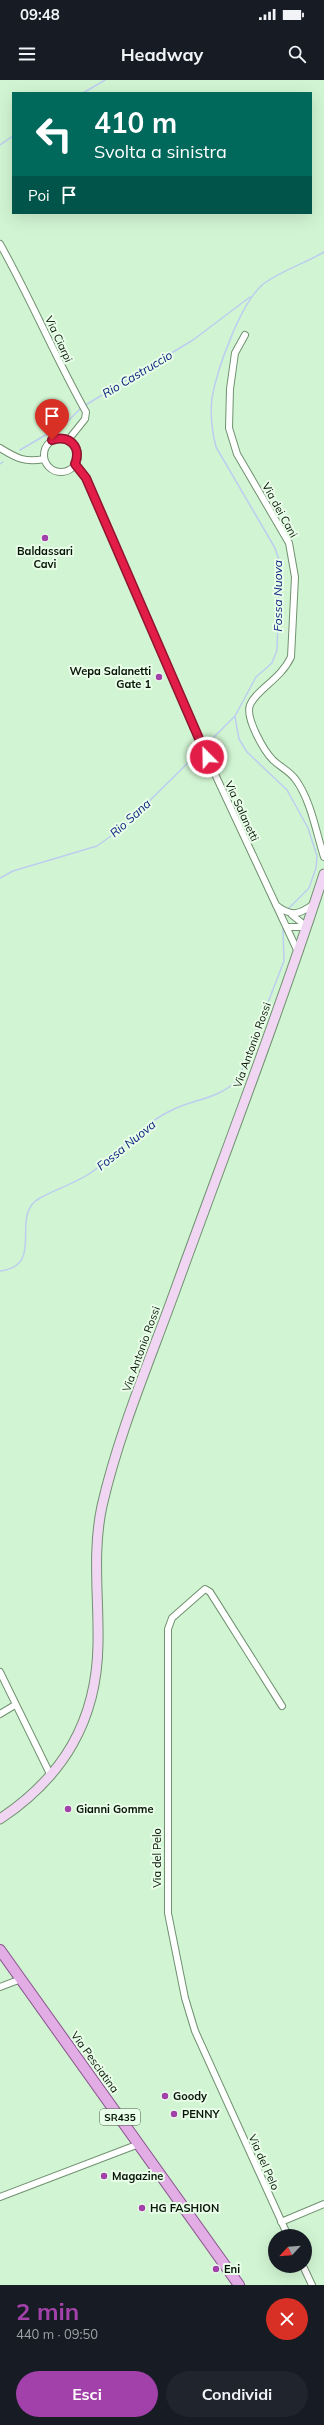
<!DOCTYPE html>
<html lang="it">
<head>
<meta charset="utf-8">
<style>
	:root { --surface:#171b24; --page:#20242c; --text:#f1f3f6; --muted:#9ea1a6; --accent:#a241a9 }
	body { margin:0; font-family:Mulish,sans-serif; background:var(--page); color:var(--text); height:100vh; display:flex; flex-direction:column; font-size:15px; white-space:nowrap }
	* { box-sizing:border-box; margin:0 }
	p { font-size:13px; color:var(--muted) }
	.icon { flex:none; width:22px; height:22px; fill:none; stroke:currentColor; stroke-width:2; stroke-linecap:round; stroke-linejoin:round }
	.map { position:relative; height:2205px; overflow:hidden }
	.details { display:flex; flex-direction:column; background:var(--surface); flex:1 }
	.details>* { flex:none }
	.top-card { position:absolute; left:12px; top:12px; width:300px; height:122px; border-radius:0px; box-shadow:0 4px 16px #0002; background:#00695c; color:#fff; overflow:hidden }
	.needle { width:26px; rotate:244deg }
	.controls { position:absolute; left:268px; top:2149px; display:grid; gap:8px }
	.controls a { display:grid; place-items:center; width:44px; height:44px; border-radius:50%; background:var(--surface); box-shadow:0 4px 16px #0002; font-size:20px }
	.pin { position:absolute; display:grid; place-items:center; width:34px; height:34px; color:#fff; margin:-41px -17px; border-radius:50% 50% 50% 0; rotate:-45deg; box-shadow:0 0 4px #0007 }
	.pin .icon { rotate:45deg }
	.me { position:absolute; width:44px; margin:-22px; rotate:337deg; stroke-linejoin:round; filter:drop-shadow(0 0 3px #0008) }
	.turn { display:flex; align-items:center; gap:14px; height:84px; padding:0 16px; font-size:18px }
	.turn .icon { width:52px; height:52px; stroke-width:2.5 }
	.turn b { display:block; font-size:28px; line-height:34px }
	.then { display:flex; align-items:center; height:38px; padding:0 16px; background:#0003; gap:8px; font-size:15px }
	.round { display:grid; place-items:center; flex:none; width:42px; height:42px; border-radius:21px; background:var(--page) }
	.headline { display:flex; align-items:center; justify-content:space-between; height:68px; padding:0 16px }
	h1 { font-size:24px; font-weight:700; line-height:30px; color:var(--accent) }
	.primary-button { display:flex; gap:8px; margin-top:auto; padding:8px 16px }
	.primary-button a { flex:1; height:46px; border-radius:24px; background:var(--accent); color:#fff; font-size:16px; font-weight:700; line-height:46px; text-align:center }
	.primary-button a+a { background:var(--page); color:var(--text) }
	.status { display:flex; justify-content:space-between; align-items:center; height:28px; padding:0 20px; background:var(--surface); direction:ltr }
	.status svg { height:11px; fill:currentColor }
	header { display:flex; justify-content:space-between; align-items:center; height:52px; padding:0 16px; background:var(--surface); font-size:18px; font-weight:700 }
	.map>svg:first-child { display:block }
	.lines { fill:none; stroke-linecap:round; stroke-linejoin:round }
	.stream { stroke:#bdcdef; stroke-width:1.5 }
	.minor-casing { stroke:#719171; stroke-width:8 }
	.secondary-casing { stroke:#719171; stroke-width:11 }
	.primary-casing { stroke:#89548c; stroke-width:12 }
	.minor { stroke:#fff; stroke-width:6 }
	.secondary { stroke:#f0d6f2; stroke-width:9 }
	.primary { stroke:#e2ade5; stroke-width:10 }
	.route-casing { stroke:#92132f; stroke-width:10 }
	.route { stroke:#e11d48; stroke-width:7 }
	.poi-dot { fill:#a241a9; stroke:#e9fee8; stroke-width:1.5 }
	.labels { text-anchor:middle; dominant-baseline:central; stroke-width:4; stroke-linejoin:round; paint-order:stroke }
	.shield { fill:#e9fee8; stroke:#4c5a4b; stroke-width:1 }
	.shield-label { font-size:10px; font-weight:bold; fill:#081408 }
	.street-label { font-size:11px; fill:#081408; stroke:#e9fee8 }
	.poi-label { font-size:11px; font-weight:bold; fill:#081408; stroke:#e9fee8; text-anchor:start }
	.water-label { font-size:12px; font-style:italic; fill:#0a237f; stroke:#e9fee8 }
</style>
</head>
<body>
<div class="status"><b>09:48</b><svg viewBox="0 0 49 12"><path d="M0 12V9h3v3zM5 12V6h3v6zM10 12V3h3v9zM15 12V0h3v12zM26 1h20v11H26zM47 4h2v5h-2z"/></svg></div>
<header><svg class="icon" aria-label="menu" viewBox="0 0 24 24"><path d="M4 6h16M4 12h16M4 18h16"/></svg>Headway<svg class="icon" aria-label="search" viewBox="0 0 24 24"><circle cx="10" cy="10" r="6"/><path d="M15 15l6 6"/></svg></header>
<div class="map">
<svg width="324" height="2205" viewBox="0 0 324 2205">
	<rect width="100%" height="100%" fill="#d1f5d2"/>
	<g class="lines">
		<!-- stream -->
		<path class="stream" d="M 83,13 L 105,0
			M 0,65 L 13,56
			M 84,326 L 193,260 L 250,217
			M 20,370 L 66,343 L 81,328
			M 0,384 L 3,382
			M 205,666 L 235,636
			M 0,798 L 13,791 L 97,766 L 121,749 L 201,670
			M 288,829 L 309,808 L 316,788 L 317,776 L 308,748 L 287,710 L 247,672 L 239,659 L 236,643 L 235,636 L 256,597 L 272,583 L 277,570 L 280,483 L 275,468 L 216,367 C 212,351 210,334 212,318 C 217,289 240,225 262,205 C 278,192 306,183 324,172
			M 0,1191 C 47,1185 8,1135 40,1118 C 58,1108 80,1102 96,1089 C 121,1069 142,1045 170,1031 C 195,1018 215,1021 238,1000 L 284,881 L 283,849"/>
		<defs>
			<path id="minor" d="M 0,164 C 31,219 55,277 86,332 L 85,339 L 69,359
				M 245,255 L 235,273 L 230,309 L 229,348 L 237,374 L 289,463 L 295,497 L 291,577 C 281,599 256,610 250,625 C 245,638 264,671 273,680 C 280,687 290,691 296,700 C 311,721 316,752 324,777
				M44 375a17 17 0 1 1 34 0a17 17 0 1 1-34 0Z
				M 0,368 C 16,378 25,383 44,379
				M 75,384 L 86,398 L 207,677 L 298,872
				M 276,825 C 291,837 299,835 314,824
				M 292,835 L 307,847
				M 288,847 L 307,847
				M 0,1592 L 51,1696
				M 282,1626 L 210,1512 L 205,1509 L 172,1538 L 168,1549 L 168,1833 L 185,1918 L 195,1951 L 288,2156
				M 0,1634 L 15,1625
				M 0,1907 L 21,1899
				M 0,2117 L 139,2064
				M 281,2142 L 324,2124
				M 303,2186 L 312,2205"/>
			<path id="secondary" d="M 0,1739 C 63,1697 97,1641 98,1564 C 99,1518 92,1472 102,1426 C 119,1352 150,1280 176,1208 C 226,1070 279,933 324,794"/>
			<path id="primary" d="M 0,1870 L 239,2205"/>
		</defs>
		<!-- minor casing -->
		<use href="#minor" class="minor-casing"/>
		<!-- secondary casing -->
		<use href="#secondary" class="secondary-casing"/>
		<!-- primary casing -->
		<use href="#primary" class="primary-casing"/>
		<!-- minor -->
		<use href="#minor" class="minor"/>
		<!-- secondary -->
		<use href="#secondary" class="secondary"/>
		<!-- primary -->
		<use href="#primary" class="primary"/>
	</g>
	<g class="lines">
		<defs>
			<path id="route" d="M 52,360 C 69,354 82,367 75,384 L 86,398 L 207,677"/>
		</defs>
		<!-- route casing -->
		<use href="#route" class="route-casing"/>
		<!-- route -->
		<use href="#route" class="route"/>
	</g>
	<!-- markers -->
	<g class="poi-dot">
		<circle cx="45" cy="458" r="4"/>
		<circle cx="159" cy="597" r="4"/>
		<circle cx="68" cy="1729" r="4"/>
		<circle cx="165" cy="2016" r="4"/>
		<circle cx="174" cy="2034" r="4"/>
		<circle cx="104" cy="2096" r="4"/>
		<circle cx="142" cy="2128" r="4"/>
		<circle cx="216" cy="2189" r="4"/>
	</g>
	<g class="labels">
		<!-- shield labels -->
		<rect class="shield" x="100" y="2029" width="40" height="16" rx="3"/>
		<g class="shield-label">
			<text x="120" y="2037">SR435</text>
		</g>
		<!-- street labels -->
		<g class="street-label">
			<text transform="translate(59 259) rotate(65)">Via Ciarpi</text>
			<text transform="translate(280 430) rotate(61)">Via dei Cani</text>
			<text transform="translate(242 731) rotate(65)">Via Salanetti</text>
			<text transform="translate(252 965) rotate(-70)">Via Antonio Rossi</text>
			<text transform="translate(141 1269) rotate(-70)">Via Antonio Rossi</text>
			<text transform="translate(157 1778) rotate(-90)">Via del Pelo</text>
			<text transform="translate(95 1982) rotate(54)">Via Pesciatina</text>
			<text transform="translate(264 2082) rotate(66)">Via del Pelo</text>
		</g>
		<!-- poi labels -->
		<g class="poi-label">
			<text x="45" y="471" text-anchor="middle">Baldassari<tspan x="45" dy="13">Cavi</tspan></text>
			<text x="151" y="591" text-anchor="end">Wepa Salanetti<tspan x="151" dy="13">Gate 1</tspan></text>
			<text x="76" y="1729">Gianni Gomme</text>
			<text x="173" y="2016">Goody</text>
			<text x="182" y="2034">PENNY</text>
			<text x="112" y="2096">Magazine</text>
			<text x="150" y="2128">HG FASHION</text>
			<text x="224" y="2189">Eni</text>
		</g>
		<!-- water labels -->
		<g class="water-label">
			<text transform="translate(137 294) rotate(-31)">Rio Castruccio</text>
			<text transform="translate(277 516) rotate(-90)">Fossa Nuova</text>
			<text transform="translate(130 738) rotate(-42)">Rio Sana</text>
			<text transform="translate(126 1065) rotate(-39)">Fossa Nuova</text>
		</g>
	</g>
</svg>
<div class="controls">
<a><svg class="needle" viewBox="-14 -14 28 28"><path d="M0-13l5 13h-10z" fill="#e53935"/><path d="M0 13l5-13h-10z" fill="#9ea1a6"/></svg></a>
</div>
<div class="pin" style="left:52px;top:360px;background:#d93025"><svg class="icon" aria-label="arrive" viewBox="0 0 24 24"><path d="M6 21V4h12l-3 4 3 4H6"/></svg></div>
<svg class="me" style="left:207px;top:677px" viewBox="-20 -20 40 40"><circle r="17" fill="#e11d48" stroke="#fff" stroke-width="3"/><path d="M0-11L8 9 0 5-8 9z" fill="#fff"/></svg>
<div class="top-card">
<div class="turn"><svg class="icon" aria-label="left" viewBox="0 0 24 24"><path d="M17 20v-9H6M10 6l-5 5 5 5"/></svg><div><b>410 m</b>Svolta a sinistra</div></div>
<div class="then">Poi<svg class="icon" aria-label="arrive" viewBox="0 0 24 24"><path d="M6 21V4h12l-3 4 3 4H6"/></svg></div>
</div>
</div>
<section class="details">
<div class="headline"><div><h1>2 min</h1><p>440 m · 09:50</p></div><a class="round" style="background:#d93025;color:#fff"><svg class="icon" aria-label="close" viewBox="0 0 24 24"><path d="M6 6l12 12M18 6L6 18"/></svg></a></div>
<div class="primary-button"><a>Esci</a><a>Condividi</a></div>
</section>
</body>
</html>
